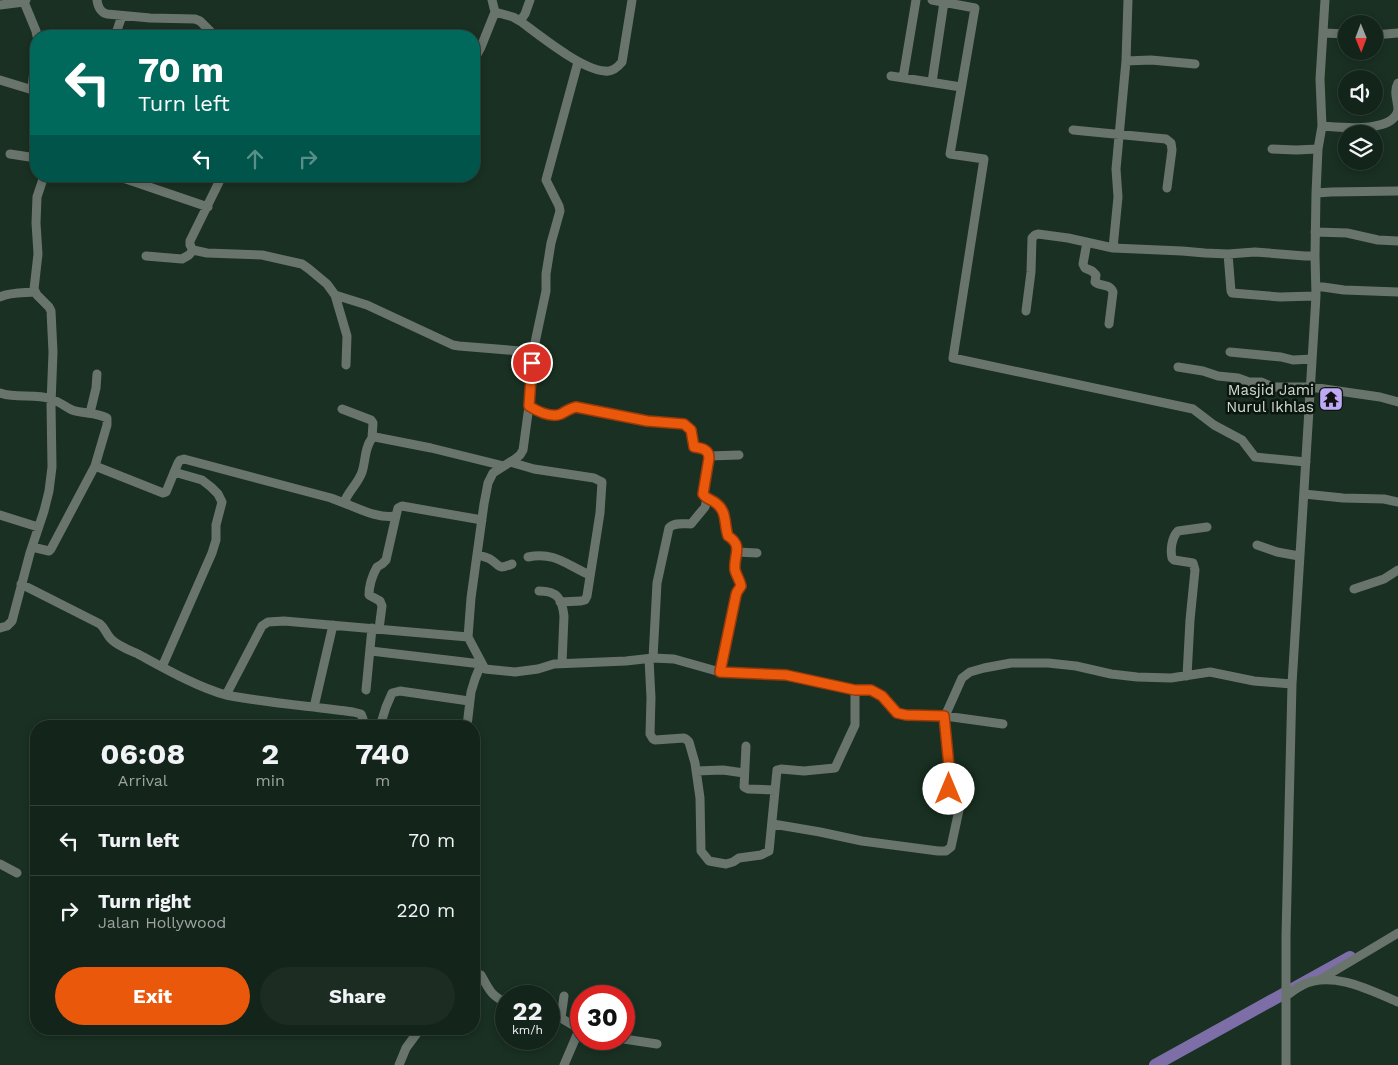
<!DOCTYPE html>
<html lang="en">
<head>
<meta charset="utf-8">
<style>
	:root { --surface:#13241a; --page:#1c2c23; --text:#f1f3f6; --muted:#9da4a2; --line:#324139; --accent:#ea580c }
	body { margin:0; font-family:"Work Sans",sans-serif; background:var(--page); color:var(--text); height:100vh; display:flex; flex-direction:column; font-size:19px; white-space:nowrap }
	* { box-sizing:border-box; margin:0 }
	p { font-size:16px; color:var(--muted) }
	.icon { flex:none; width:28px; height:28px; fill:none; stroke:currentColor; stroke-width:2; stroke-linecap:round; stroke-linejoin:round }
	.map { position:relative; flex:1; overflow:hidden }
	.side { position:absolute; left:30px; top:720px; width:450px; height:315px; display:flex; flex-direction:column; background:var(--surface); border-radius:20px; box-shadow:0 2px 8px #0003,0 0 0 1px var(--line) }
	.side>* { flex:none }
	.guide { position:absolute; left:30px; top:30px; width:450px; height:152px; border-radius:20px; box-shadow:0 2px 8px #0003,0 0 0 1px var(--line); background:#00695c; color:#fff; overflow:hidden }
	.needle { width:32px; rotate:179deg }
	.fabs { position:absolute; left:1338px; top:15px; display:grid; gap:10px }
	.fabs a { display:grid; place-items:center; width:45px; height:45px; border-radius:50%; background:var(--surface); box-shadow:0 2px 8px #0003,0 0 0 1px var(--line); font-size:25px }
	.speed { position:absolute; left:495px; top:985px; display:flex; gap:10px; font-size:25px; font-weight:700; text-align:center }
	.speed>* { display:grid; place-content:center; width:65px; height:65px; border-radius:50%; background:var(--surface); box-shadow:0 2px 8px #0003,0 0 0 1px var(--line); line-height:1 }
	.speed small { font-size:12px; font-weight:400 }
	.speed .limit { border:8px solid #d22; background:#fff; color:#111 }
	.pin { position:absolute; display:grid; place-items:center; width:42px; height:42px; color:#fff; margin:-21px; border:2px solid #fff; border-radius:50%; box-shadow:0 1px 5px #0007 }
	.me { position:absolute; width:55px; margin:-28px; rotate:0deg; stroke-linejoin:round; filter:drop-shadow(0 0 4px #0008) }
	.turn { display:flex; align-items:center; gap:18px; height:105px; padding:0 25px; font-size:22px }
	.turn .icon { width:65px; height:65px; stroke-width:2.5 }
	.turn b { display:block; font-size:35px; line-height:42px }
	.lanes { display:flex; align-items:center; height:48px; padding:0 25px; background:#0003; justify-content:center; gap:25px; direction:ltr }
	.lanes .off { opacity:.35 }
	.eta { display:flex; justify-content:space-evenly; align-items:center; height:85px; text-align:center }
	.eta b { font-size:30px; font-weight:700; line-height:35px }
	.primary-button { display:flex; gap:10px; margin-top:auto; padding:10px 25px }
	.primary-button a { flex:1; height:58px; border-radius:30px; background:var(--accent); color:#fff; font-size:20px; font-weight:700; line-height:58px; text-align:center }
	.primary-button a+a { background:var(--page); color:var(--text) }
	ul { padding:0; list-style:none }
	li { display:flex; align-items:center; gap:15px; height:70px; padding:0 25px; border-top:1px solid var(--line) }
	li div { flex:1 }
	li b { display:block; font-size:19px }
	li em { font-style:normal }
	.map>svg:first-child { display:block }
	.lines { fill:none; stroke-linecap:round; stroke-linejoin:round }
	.river { stroke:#7d6ea8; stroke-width:12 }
	.minor { stroke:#69746d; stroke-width:9 }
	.route-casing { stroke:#983908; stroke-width:12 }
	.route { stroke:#ea580c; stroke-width:9 }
	.labels { text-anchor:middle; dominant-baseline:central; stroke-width:5; stroke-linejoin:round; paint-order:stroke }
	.poi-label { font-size:15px; fill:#cfddd3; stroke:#0c160f; text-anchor:end }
</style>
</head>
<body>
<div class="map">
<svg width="1398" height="1065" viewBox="0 0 1398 1065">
	<rect width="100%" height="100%" fill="#193022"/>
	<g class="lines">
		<!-- river -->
		<path class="river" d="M 1155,1065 L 1350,957"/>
		<!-- minor -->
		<path class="minor" d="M 97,0 C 98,7 100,12 107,14 L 150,18 L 195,19 L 200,21 L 215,36
			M 492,0 L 495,12 L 513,17 L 520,21 C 539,35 582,70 605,71 C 612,72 618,67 622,62 L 632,0
			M 932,0 L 975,8 L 950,154 L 984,159 L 953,358 L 1193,409 L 1214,425 L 1242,440 L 1255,457 L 1306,462
			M 24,2 L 36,31 L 37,36
			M 0,5 L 24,2 L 26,0
			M 520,21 L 525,14 L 530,0
			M 1324,33 L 1346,34
			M 1374,35 L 1398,33
			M 115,36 L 122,16
			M 278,36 L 281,36
			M 474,60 L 481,47 L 495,12
			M 1126,61 L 1151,60 L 1195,64
			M 578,62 L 546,180 L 559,206 L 560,211 L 551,243 L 546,274 L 546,291 L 533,352 L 529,406 L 523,450 L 520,455 L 515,459 L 493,473 L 488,483 L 484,504 L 471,598 L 468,637 L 485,669 L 515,672 L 538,669 L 554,664 L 626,661 L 653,658 L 674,659 L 720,672 L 787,675 L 831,684 L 855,690 L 871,690 L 882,696 L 897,713 L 901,714 L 945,716 L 1003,724
			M 891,76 L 961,87
			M 903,78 L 916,0
			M 0,80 L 36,91
			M 932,82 L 944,2
			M 32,90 L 36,48
			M 1322,126 C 1339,127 1393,134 1398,110 C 1398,101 1393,92 1398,83
			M 1073,130 L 1166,139 L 1171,143 L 1172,150 L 1167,188
			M 1272,149 L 1296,150 L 1318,149
			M 10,154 L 36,158
			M 117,176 L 208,207
			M 222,176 L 190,241 L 190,245 L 193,250 L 207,253 L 262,255 L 302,264 L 309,269 L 327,284 L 335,295 L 367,305 L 453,345 L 459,346 L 533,352
			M 1316,193 L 1331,192 L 1398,191
			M 1315,232 L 1347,233 L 1378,240 L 1398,241
			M 1087,242 L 1083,264 L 1085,268 L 1092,271 L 1096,275 L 1095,282 C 1101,287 1110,283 1113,292 L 1109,324
			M 1113,248 L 1118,197 L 1116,169 L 1126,61 L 1128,0
			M 1228,254 L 1231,291 L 1232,293 L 1280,297 L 1316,296
			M 146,256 L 182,259 L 189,255 L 193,250
			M 1316,286 L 1344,290 L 1398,292
			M 335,295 L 347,336 L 346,365
			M 0,297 C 10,292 24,293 35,292
			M 1026,311 L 1031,272 L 1032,238 L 1035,235 L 1038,234 L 1068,238 L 1113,248 L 1182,251 L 1205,253 L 1228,254 L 1255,252 L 1305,256 L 1315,256
			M 1230,352 L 1281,357 L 1293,360 L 1312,359
			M 1178,367 L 1203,371 L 1218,376 L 1238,378 L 1249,382 L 1261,382 L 1273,387 L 1311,387 L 1380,397 L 1398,402
			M 0,393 C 16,399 35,393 51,399 C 59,401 65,407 72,410 C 84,414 96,412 107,418 L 107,425 L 95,466 L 51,549 L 49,551 L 32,547
			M 529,406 C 537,411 550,418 561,414 C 566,411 571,408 577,407 L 647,421 L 684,424 L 691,430 L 694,447 C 701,448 709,449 709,458 L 703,494 L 707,499 L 705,507 L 691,524 C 684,524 674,522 669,528 L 657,583 L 653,658
			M 342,409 L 371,420 L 373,423 L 372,438
			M 90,413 L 96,388 L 97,374
			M 709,456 L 739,455
			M 510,462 L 534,469 L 594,478 L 602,482 L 600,513 L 587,596 L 585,600 L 581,601 L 560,602
			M 95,466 L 163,493 L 166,492 L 178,463 L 180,460 L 184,459 L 331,498 L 344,503 C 348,491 358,484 362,472 C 366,460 364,449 372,438 L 375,437 L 431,448 L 504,466
			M 1304,494 L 1343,498 L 1384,499 L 1398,502
			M 707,499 C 729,507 722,517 728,536 C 744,546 733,556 735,570 C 736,575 740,580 741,586 L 737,592 L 736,595 L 720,672
			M 344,503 C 360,509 378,519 396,516 L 398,508 L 402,506 L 482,520
			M 0,515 L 38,527
			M 1257,545 L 1277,552 L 1299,556
			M 737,552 L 757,553
			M 477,555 C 481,556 486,557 490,559 C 501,566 497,570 512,564
			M 528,557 C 555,551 568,566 590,575
			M 21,584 L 100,624 C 105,628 106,634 111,639 C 118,646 129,650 138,654 C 164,668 197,687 226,695 L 262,626 L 268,622 L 284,621 L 468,637
			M 1354,589 L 1384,579 L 1398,570
			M 539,591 C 557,591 562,598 564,616 L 562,663
			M 0,628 L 7,626 L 12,621 L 30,553 L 44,511 L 49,491 L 52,467 L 51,404 L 53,352 L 51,311 L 49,307 L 37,295 L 34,289 L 38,254 L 36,223 L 37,197 L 44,176
			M 379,629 L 382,606 L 380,601 L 369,595 C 369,584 372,576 377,567 L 382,564 L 386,560 L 396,516
			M 371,651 L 481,664
			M 649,659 L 651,698 L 650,734 L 653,739 L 655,740 L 684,738 L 686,739 L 689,742 L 695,763 L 700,798 L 701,851 L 709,861 L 726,864 L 733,862 L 739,858 L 761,855 L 769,851 L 777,770 L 781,769 L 804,771 L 835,768 L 855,725 L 855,690
			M 162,667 L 212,553 L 216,540 L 216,525 L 222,502 L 218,494 L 211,487 L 202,480 L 174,472
			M 1187,676 L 1190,620 L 1195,570 L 1193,563 L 1174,560 L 1172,558 C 1170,549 1172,537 1178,531 L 1207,527
			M 366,690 L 372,628
			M 226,695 C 268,703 310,706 353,712 L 361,714 L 363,719 L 361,726
			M 314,707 L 333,625
			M 380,726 L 386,707 L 392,693 L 400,691 L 469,701
			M 467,726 L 471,692 L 475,679 L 481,664
			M 746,746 L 744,787 L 748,789 L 775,790
			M 696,771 L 723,770 L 744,773
			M 773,824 L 820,832 L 862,841 L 938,851 L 946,851 L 951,847 L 959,810 L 958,799 L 950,792 L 949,789 L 950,776 L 945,716 L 962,678 L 970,672 L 984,668 L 1011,663 L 1048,663 L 1076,666 L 1111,674 L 1137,677 L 1171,678 L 1210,672 L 1254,681 L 1292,684
			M 0,864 L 17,873
			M 474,973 L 481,975 C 489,990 491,995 506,1003
			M 1321,979 L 1398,933
			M 1286,996 C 1291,993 1296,988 1302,985 C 1332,970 1370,990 1398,1002
			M 549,1011 L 581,1030
			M 561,1018 L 564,996
			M 624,1039 L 657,1044
			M 399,1065 L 406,1048 L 420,1029
			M 564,1065 L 579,1030
			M 1286,1065 L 1286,936 L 1292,684 L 1316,296 L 1315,256 L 1316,193 L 1318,149 L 1322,126 L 1320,79 L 1325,0"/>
	</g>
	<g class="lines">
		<defs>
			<path id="route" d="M 532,363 L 529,406 C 537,411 551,418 561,414 C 566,411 571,408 576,407 L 647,421 L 684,424 L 691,430 L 694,447 C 701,448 709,449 709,458 L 703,494 C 707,500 712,499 717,504 C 727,512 724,524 728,536 C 744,546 733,556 735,570 C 736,575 740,580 741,586 L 737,592 L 736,595 L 720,672 L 786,675 L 855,690 L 871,690 L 882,696 L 897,713 L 906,715 L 944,716 L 950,776 L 949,789"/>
		</defs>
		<!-- route casing -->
		<use href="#route" class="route-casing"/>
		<!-- route -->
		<use href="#route" class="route"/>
	</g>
	<!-- icons -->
	<defs>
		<symbol id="temple-square" viewBox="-11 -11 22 22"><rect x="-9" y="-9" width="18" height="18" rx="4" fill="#bda9f5" stroke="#0c160f"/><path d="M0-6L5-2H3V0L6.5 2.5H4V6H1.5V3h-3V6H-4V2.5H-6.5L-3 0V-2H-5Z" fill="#111"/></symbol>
	</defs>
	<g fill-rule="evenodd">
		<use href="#temple-square" x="1317" y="385" width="28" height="28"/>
	</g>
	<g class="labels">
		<!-- poi labels -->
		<g class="poi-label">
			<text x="1314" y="390">Masjid Jami<tspan x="1314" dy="17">Nurul Ikhlas</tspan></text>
		</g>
	</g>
</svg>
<div class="fabs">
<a><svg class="needle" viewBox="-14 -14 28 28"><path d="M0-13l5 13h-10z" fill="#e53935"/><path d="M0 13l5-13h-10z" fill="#9da4a2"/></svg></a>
<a><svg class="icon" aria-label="sound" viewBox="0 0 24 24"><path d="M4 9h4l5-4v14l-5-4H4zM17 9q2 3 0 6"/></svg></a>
<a><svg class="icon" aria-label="layers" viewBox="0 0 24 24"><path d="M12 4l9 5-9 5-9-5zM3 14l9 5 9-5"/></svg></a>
</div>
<div class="speed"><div>22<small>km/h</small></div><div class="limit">30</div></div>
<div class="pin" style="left:532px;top:363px;background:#d93025"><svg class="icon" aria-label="arrive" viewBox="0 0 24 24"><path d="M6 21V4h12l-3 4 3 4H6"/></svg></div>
<svg class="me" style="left:949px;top:789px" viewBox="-20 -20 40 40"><circle r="19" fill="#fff"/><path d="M0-13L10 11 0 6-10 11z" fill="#ea580c"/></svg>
<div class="guide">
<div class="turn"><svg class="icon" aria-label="left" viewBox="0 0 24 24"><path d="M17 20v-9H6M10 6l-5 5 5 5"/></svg><div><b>70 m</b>Turn left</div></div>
<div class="lanes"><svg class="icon" aria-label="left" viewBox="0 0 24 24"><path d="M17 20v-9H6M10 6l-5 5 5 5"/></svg><svg class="icon off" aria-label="ahead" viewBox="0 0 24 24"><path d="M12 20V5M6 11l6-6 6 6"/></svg><svg class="icon off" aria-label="right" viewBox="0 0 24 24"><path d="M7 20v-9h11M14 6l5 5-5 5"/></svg></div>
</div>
<section class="side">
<div class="eta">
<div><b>06:08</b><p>Arrival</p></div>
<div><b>2</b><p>min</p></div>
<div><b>740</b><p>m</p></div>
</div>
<ul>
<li><svg class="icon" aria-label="left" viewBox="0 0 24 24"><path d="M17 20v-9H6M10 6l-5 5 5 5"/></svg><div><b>Turn left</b></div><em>70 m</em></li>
<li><svg class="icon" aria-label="right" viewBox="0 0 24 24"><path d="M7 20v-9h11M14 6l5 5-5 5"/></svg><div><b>Turn right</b><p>Jalan Hollywood</p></div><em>220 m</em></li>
</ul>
<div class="primary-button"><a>Exit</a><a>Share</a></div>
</section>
</div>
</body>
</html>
